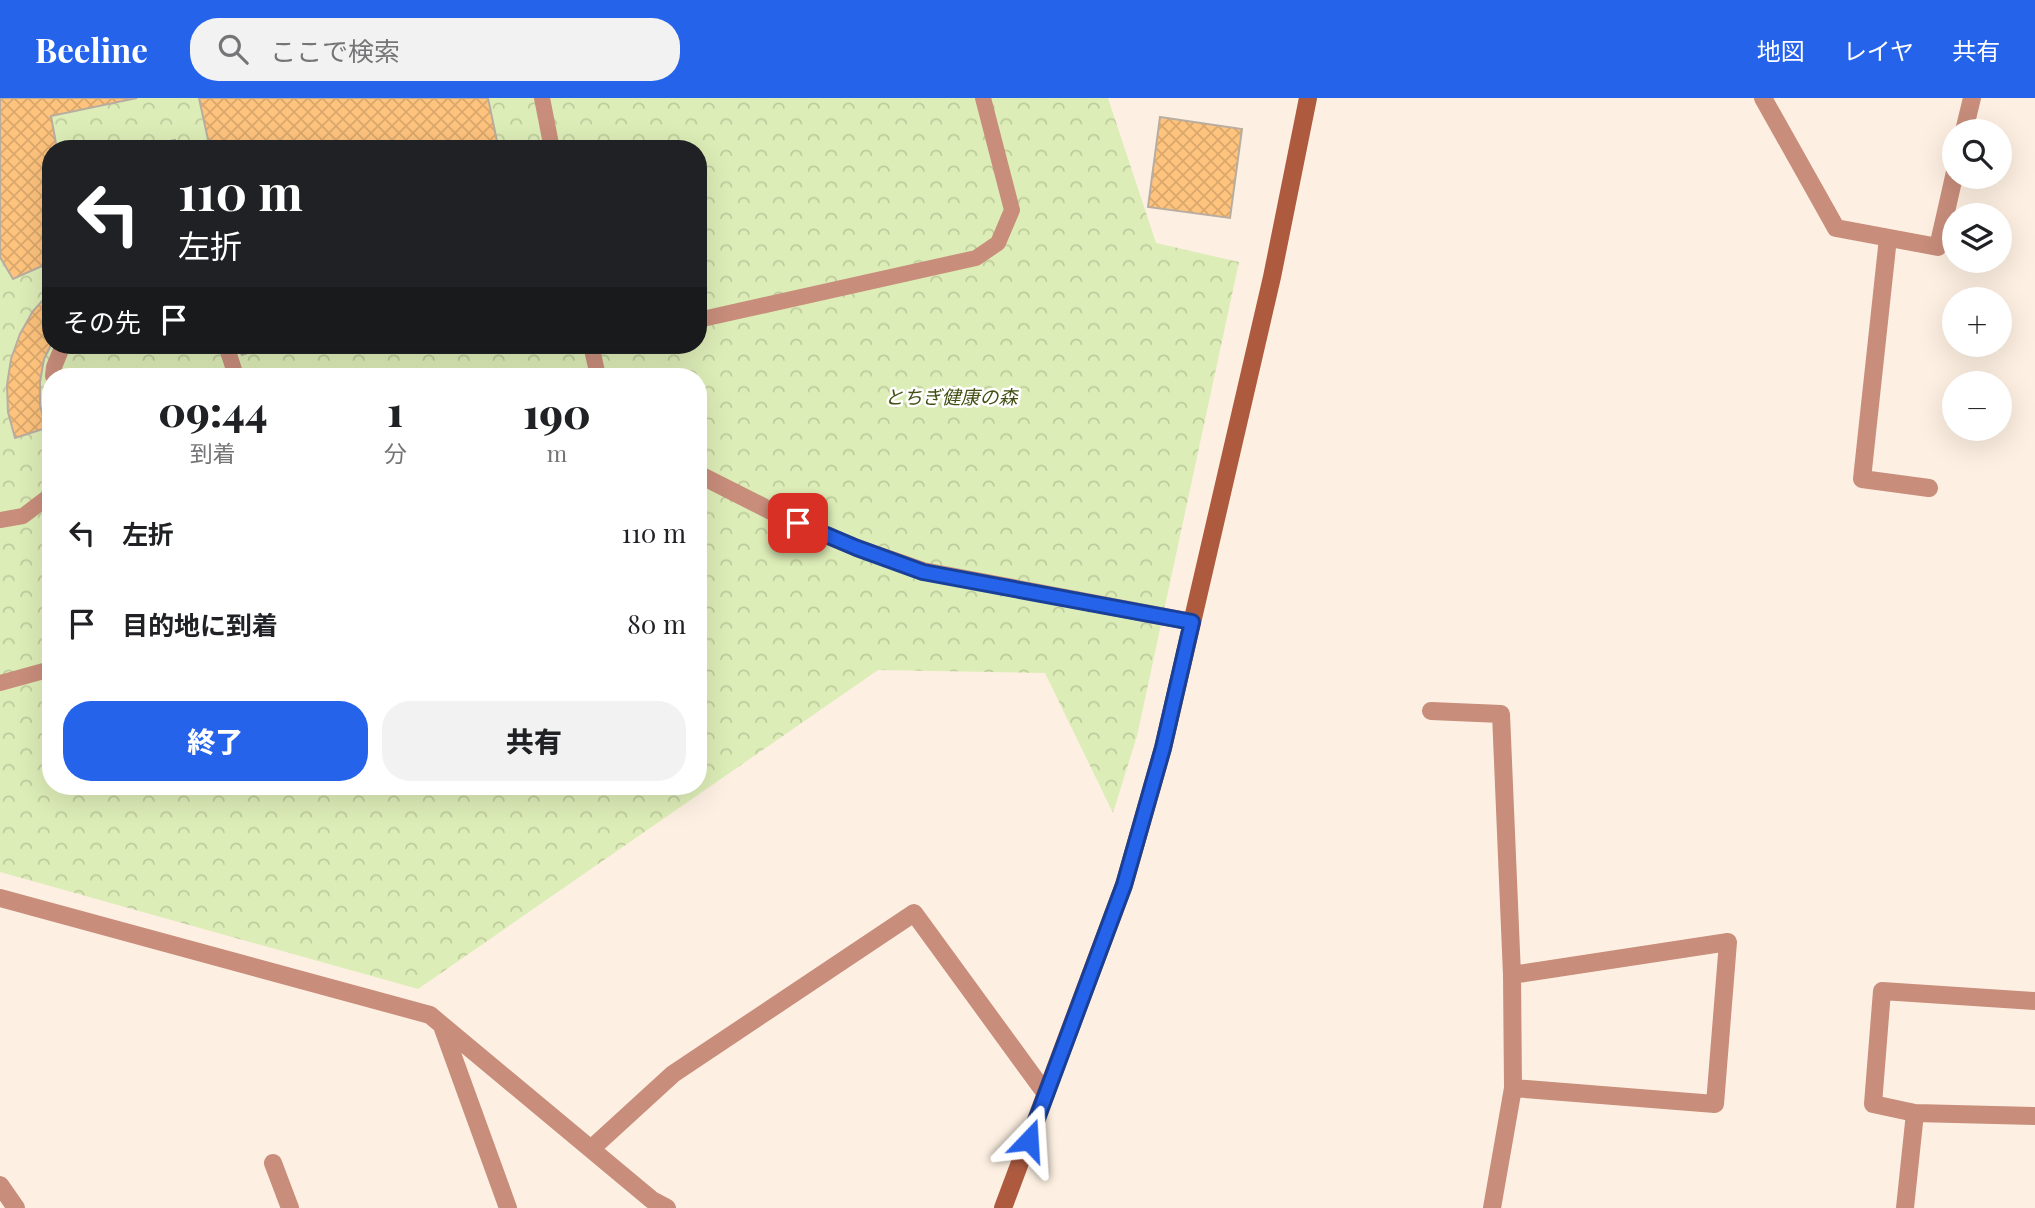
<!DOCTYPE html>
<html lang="ja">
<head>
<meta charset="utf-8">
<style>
	:root { --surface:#fff; --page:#f2f2f2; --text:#202124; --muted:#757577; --accent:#2563eb }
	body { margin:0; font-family:"Playfair Display","Noto Sans JP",serif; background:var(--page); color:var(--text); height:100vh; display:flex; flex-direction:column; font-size:26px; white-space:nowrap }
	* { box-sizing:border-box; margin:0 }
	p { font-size:23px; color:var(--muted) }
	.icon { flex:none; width:38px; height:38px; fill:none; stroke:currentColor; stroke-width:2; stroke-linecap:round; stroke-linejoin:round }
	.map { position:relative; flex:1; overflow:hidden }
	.panel { position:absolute; left:42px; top:270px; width:665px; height:427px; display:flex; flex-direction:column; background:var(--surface); border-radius:28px; box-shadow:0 7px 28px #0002 }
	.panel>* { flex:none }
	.hud { position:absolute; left:42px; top:42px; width:665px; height:214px; border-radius:28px; box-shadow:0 7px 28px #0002; background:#202124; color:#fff; overflow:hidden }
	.fabs { position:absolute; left:1942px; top:21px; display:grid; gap:14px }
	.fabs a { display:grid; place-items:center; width:70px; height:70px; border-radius:50%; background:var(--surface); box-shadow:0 7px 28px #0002; font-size:35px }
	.pin { position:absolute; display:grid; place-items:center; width:60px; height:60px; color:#fff; margin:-30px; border-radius:14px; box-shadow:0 4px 10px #0006 }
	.me { position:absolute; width:77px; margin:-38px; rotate:20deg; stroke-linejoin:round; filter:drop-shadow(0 0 5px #0008) }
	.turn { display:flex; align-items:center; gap:24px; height:147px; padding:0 21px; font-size:32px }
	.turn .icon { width:91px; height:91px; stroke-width:2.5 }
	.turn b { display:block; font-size:49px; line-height:60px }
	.then { display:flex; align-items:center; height:66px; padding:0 21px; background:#0003; gap:14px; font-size:26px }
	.eta { display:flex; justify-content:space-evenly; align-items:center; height:119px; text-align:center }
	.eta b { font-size:42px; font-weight:800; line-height:49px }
	.button { display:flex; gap:14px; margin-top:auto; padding:14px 21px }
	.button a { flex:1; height:80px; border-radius:28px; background:var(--accent); color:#fff; font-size:28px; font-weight:800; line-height:80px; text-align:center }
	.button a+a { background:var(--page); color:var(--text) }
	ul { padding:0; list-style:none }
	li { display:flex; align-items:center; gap:21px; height:91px; padding:0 21px }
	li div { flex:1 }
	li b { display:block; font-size:26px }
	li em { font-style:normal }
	header { display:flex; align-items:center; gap:42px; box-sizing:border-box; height:98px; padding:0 35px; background:var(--accent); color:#fff }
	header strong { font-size:33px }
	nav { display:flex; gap:38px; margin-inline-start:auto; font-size:24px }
	.search { width:490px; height:63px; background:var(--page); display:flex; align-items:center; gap:18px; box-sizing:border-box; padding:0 24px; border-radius:28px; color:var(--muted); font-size:26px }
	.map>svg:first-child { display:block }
	.park { fill:url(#park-crowns); fill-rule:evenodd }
	.building { fill:url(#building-cross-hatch); stroke:#b9ada0; stroke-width:2 }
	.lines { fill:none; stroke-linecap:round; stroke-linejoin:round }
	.lane { stroke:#c88d7b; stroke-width:16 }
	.street { stroke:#c88d7b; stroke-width:18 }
	.secondary { stroke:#ad5a3f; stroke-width:18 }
	.route-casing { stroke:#184099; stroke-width:18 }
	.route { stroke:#2563eb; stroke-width:12 }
	.labels { text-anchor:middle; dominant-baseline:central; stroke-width:5; stroke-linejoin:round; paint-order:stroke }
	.park-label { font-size:19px; font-style:italic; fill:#435014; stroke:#fff }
</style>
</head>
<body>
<header>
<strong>Beeline</strong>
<div class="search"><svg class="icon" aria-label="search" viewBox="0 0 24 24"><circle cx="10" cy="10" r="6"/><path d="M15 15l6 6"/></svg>ここで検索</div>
<nav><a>地図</a><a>レイヤ</a><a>共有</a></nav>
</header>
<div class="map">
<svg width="2035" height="1110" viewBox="0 0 2035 1110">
	<defs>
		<pattern id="park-crowns" width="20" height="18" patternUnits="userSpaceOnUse" patternTransform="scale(1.75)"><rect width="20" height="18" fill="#ddedb7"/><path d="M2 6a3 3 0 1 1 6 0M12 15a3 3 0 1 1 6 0" fill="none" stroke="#becb9d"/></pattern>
		<pattern id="building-cross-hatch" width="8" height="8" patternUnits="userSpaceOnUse" patternTransform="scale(1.75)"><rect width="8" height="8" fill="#fec37d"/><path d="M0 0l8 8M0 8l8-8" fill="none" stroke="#daa86c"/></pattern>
	</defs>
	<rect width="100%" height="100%" fill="#fdf0e2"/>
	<!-- park -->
	<path class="park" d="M 0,0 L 1108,0 L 1156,145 L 1239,164 L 1137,638 L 1113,715 L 1045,575 L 878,572 L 418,891 L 0,774 ZM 51,51 L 698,51 L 698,247 L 51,247 ZM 51,278 L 698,278 L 698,688 L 51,688 Z"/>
	<!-- building -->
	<path class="building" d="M 0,0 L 137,0 L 51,18 L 57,51 L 51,51 L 51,164 L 13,181 L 0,159 Z
		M 199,0 L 488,0 L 498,48 L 487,51 L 210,51 Z
		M 1160,19 L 1242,31 L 1230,120 L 1148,109 Z
		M 175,42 L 177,51 L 131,51 Z
		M 51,193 L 51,247 L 44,261 L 40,284 L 40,307 L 46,330 L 15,340 L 8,314 L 7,287 L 11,261 L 20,236 L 33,213 Z
		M 236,247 L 270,247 L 242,257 Z"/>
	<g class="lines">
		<!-- lane -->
		<path class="lane" d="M 542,0 L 552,51
			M 698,222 L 976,160 L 998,145 L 1012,112 L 983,0
			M 226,247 L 236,278
			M 591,247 L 598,278
			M 53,278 L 54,269 L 63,247
			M 0,422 L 23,418 L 48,399 L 51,391
			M 0,585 L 51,571"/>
		<!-- street -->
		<path class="street" d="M 1763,0 L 1836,130 L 1938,149 L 1955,74
			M 1964,33 L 1972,0
			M 1888,140 L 1862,381 L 1929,390
			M 698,376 L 779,417 L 857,450 L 923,473 L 1192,524
			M 1431,613 L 1501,616 L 1512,877
			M 0,800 L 430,917 L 652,1102 L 667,1110
			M 2035,903 L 1882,893 L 1873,1006 L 1915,1015 L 2035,1018
			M 442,928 L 508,1110
			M 591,1051 L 673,976 L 914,815 L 1046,996
			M 273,1065 L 290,1110
			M 0,1087 L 16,1110
			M 1492,1110 L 1513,990 L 1512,877 L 1728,844 L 1715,1006 L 1513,990
			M 1905,1110 L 1915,1015"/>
		<!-- secondary -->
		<path class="secondary" d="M 1003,1110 L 1124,787 L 1163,650 L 1272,179 L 1308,0"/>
	</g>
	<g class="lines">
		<defs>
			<path id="route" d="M 798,425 L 857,450 L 923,474 L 1192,524 L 1163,650 L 1124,787 L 1029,1042"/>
		</defs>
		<!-- route casing -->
		<use href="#route" class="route-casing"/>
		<!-- route -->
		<use href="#route" class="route"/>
	</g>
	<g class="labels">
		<!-- park labels -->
		<g class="park-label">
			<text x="951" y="298">とちぎ健康の森</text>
		</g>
	</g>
</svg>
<div class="fabs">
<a><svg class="icon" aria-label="search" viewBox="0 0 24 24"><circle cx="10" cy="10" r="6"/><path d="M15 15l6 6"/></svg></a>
<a><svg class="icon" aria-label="layers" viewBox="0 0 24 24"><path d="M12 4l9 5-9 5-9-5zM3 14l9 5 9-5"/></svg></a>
<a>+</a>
<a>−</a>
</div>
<div class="pin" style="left:798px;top:425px;background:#d93025"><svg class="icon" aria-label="arrive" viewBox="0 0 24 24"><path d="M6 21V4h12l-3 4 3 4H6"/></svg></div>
<svg class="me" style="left:1029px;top:1042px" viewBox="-20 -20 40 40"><path d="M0-17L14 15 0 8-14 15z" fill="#2563eb" stroke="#fff" stroke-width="4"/></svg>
<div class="hud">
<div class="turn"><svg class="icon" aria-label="left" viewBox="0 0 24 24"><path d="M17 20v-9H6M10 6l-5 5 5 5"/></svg><div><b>110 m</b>左折</div></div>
<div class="then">その先<svg class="icon" aria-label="arrive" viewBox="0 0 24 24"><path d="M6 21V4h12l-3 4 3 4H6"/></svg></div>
</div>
<section class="panel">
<div class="eta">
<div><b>09:44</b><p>到着</p></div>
<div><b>1</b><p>分</p></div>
<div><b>190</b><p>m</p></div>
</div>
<ul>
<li><svg class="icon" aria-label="left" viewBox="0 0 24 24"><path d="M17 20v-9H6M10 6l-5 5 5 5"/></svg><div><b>左折</b></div><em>110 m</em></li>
<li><svg class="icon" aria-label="arrive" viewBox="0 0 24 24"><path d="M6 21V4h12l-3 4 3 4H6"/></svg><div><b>目的地に到着</b></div><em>80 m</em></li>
</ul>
<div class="button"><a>終了</a><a>共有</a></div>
</section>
</div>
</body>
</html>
